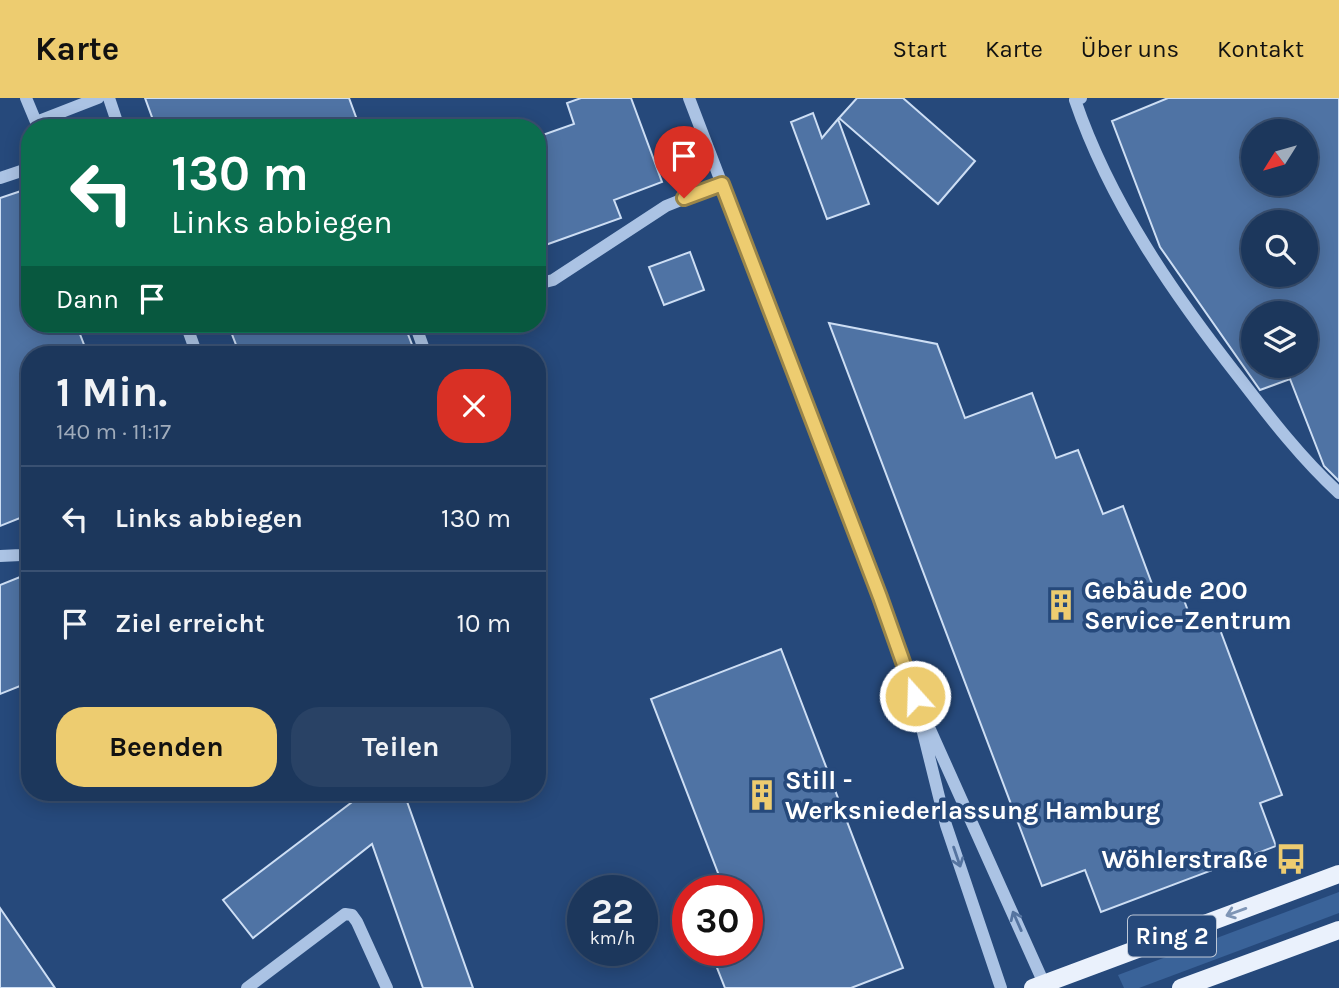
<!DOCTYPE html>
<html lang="de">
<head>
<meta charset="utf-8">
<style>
	:root { --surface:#1c375c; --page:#294265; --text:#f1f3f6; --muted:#a0acbb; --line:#3a5172; --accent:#edcc70 }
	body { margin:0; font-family:Karla,sans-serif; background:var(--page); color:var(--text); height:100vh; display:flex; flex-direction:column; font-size:26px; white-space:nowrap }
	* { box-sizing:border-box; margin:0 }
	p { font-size:23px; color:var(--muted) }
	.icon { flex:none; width:38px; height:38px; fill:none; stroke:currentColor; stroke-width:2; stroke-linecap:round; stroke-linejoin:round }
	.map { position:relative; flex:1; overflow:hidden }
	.drawer { position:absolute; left:21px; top:248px; width:525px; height:455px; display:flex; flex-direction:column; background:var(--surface); border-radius:28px; box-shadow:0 4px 18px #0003,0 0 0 2px var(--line) }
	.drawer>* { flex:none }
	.banner { position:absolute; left:21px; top:21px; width:525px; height:214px; border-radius:28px; box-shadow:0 4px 18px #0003,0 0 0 2px var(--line); background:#0b6e4f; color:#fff; overflow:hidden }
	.needle { width:46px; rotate:233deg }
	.fabs { position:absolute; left:1241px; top:21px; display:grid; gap:14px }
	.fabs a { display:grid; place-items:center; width:77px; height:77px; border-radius:50%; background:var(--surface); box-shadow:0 4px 18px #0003,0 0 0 2px var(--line); font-size:35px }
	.speed { position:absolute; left:567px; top:777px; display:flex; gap:14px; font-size:35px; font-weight:700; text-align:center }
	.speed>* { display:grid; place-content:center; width:91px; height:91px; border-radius:50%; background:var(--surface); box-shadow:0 4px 18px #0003,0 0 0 2px var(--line); line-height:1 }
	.speed small { font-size:18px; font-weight:400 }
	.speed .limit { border:10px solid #d22; background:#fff; color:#111 }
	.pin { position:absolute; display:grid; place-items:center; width:60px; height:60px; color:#fff; margin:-72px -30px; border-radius:50% 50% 50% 0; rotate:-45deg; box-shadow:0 0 7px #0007 }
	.pin .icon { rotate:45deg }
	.me { position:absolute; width:77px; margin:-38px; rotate:340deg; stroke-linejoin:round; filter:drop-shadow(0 0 5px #0008) }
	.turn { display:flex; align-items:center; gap:24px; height:147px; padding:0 35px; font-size:32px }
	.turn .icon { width:91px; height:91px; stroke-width:2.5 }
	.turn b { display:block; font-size:49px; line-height:60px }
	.then { display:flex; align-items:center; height:66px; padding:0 35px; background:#0003; gap:14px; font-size:26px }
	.round { display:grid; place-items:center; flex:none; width:74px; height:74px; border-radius:28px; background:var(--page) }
	.headline { display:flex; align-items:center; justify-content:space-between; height:119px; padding:0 35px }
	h1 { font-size:42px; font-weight:700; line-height:52px }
	.action { display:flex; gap:14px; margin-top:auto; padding:14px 35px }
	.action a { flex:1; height:80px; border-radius:28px; background:var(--accent); color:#111; font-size:28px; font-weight:700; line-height:80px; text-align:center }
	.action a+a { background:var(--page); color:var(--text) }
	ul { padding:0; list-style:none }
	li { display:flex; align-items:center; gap:21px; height:105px; padding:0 35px; border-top:2px solid var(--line) }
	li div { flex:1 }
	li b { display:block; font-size:26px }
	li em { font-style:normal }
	header { display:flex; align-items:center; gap:42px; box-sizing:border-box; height:98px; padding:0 35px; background:var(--accent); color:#111 }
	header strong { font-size:33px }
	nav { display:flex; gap:38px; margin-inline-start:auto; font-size:24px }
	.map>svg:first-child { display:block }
	.green { fill:#3a6399 }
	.building { fill:#4f73a4; stroke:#cddef4; stroke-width:2; fill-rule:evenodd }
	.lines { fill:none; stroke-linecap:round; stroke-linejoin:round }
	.minor { stroke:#abc3e4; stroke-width:12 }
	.major { stroke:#eaf1fc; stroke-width:18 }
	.oneway { stroke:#5574a0 }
	.oneway2 { stroke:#7e95b5 }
	.route-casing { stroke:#9a8549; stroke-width:18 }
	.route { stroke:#edcc70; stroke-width:12 }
	.labels { text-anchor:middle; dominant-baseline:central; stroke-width:7; stroke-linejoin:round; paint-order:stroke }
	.shield { fill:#26497b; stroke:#bec8d7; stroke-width:2 }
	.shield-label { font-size:24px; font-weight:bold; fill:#fff }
	.poi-label { font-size:26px; font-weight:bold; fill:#fff; stroke:#26497b; text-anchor:start }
</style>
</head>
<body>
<header>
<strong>Karte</strong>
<nav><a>Start</a><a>Karte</a><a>Über uns</a><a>Kontakt</a></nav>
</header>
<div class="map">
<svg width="1339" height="890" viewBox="0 0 1339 890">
	<rect width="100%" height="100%" fill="#26497b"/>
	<!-- green -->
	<path class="green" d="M 1339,794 L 1339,815 L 1139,890 L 1124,890 L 1118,877 Z"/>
	<!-- building -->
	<path class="building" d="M 145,0 L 349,0 L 360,30 L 156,30 Z
		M 581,0 L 631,0 L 662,84 L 614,102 L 621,120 L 537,150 L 537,39 L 574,26 L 567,5 Z
		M 857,0 L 903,0 L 975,63 L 938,106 L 839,20 Z
		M 1168,0 L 1339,0 L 1339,383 L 1324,368 L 1290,281 L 1260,292 L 1160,149 L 1112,23 ZM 1253,33 L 1306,33 L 1306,86 L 1253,86 ZM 1253,124 L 1306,124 L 1306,177 L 1253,177 ZM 1253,215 L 1306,215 L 1306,268 L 1253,268 Z
		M 813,15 L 822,40 L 838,21 L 869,106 L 827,121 L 791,24 Z
		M 30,90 L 30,226 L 76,226 L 88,257 L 30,257 L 30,416 L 0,428 L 0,100 Z
		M 690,154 L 704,192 L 664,207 L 649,169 Z
		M 829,225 L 937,246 L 965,320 L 1032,295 L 1056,360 L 1078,352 L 1103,416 L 1123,408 L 1155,494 L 1178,486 L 1194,529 L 1216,521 L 1282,697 L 1260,705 L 1276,748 L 1101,814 L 1085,772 L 1042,788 Z
		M 228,226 L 404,226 L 416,257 L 240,257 Z
		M 30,475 L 30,584 L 0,596 L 0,487 Z
		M 781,551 L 903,870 L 851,890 L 725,890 L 710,852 L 747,852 L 747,793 L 725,793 L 651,601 Z
		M 364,695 L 404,695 L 473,890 L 423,890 L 372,746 L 253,840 L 223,802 Z
		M 0,810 L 55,890 L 0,890 Z"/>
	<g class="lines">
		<!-- minor -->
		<path class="minor" d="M 26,0 L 36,24 L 98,0
			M 109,0 L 119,30
			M 689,0 L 880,500 L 915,598 L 1046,890
			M 1081,0 L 1075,2 C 1110,105 1174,197 1241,282 C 1271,321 1302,361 1339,395
			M 0,80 L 30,70
			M 537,186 L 553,182 L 666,108 L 721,86
			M 186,226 L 197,257
			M 415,226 L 426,257
			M 0,458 L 21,457 L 30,453
			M 921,626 L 946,727 L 1001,890
			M 247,890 L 345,816 L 352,817 L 357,824 L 387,890"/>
		<!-- major -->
		<path class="major" d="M 1033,890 L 1339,776
			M 1181,890 L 1339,832"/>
	</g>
	<!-- one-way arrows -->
	<defs><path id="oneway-shaft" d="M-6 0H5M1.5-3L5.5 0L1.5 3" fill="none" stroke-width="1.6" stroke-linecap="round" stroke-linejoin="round" transform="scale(1.75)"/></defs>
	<g class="oneway">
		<use href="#oneway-shaft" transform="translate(957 759) rotate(71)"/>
		<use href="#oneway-shaft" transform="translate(1017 823) rotate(-114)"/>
	</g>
	<use class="oneway2" href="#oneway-shaft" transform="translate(1236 814) rotate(160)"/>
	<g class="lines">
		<defs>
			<path id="route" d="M 684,100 L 722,86 L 880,499 L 915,598"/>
		</defs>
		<!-- route casing -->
		<use href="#route" class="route-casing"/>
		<!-- route -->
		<use href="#route" class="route"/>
	</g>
	<!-- icons -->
	<defs>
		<symbol id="building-bare" viewBox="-9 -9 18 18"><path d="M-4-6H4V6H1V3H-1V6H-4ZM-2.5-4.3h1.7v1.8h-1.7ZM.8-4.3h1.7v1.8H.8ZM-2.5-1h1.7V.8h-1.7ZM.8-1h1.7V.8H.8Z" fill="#edcc70" stroke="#26497b" stroke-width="2.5" paint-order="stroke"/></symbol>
		<symbol id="bus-bare" viewBox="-9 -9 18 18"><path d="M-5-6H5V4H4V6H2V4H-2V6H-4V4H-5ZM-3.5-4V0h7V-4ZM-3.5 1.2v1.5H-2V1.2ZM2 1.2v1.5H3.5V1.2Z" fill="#edcc70" stroke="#26497b" stroke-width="2.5" paint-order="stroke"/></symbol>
	</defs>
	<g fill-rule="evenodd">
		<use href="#building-bare" x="1039" y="485" width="44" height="44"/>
		<use href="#building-bare" x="740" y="675" width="44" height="44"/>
		<use href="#bus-bare" x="1269" y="739" width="44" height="44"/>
	</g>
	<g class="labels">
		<!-- shield labels -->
		<rect class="shield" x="1128" y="817.5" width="88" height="41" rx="5"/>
		<g class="shield-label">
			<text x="1172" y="838">Ring 2</text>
		</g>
		<!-- poi labels -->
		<g class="poi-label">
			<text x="1084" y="492">Gebäude 200<tspan x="1084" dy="30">Service-Zentrum</tspan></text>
			<text x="785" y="682">Still -<tspan x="785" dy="30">Werksniederlassung Hamburg</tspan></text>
			<text x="1268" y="761" text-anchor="end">Wöhlerstraße</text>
		</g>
	</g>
</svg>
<div class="fabs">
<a><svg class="needle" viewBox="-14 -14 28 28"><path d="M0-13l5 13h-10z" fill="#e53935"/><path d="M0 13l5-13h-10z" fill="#a0acbb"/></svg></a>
<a><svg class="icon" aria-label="search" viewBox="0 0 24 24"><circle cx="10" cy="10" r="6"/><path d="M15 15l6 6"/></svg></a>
<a><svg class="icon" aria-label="layers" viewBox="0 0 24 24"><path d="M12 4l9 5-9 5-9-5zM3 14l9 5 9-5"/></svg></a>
</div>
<div class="speed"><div>22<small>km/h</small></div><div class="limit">30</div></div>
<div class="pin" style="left:684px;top:100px;background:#d93025"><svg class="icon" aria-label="arrive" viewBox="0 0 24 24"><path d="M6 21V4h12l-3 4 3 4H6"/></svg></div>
<svg class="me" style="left:915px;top:598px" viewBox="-20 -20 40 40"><circle r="17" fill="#edcc70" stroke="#fff" stroke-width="3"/><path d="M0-11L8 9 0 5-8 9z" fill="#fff"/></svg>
<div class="banner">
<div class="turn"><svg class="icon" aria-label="left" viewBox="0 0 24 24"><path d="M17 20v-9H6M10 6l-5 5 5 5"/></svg><div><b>130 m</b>Links abbiegen</div></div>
<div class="then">Dann<svg class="icon" aria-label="arrive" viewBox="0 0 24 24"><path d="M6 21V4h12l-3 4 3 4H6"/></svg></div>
</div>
<section class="drawer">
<div class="headline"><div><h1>1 Min.</h1><p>140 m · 11:17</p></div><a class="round" style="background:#d93025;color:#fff"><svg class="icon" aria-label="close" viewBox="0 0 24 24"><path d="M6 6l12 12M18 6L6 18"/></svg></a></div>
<ul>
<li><svg class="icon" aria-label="left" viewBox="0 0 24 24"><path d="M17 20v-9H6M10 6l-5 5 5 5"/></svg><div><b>Links abbiegen</b></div><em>130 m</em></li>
<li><svg class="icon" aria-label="arrive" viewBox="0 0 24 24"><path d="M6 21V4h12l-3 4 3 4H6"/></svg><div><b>Ziel erreicht</b></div><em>10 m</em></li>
</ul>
<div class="action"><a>Beenden</a><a>Teilen</a></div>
</section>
</div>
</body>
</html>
